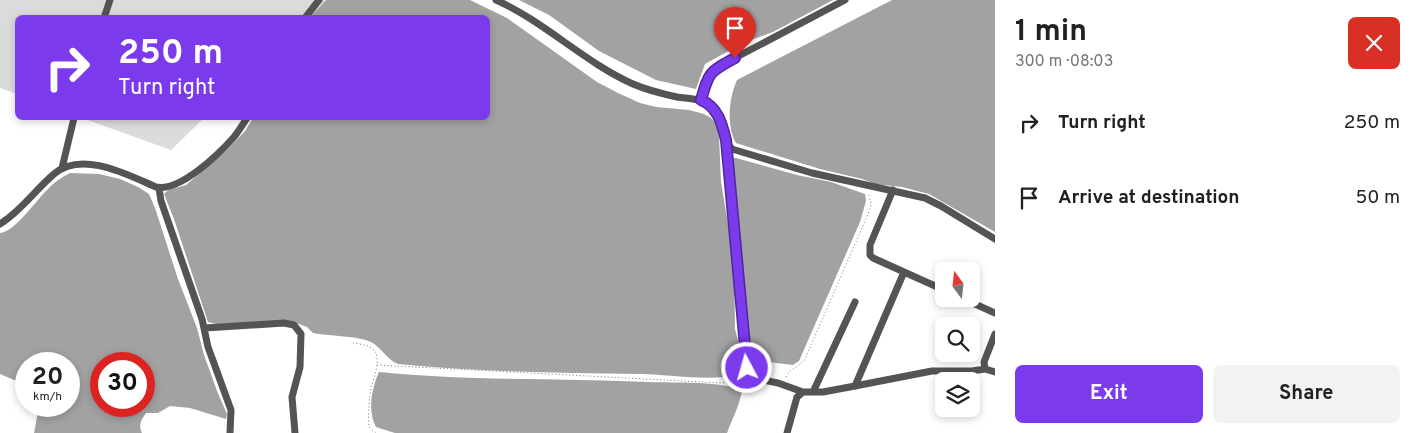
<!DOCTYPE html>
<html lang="en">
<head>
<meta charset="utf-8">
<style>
	:root { --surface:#fff; --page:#f2f2f2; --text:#202124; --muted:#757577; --accent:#7c3aed }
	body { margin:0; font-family:Overpass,sans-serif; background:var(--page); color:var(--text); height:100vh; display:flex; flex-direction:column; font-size:19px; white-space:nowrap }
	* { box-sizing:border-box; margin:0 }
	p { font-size:16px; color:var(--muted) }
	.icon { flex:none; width:28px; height:28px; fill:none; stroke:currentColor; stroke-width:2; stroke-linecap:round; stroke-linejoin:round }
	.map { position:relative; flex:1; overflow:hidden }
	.side { display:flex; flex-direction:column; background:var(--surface); width:425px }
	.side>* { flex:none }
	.guide { position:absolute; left:15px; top:15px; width:475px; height:105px; border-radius:8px; box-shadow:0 2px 8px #0003; background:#7c3aed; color:#fff; overflow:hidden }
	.needle { width:32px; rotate:345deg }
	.fabs { position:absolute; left:935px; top:262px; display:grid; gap:10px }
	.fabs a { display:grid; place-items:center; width:45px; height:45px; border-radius:8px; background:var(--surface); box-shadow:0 2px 8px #0003; font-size:25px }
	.speed { position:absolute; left:15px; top:352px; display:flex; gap:10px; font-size:25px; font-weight:700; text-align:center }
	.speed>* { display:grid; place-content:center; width:65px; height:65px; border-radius:50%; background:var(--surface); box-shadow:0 2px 8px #0003; line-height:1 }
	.speed small { font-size:12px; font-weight:400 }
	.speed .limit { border:8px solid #d22; background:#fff; color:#111 }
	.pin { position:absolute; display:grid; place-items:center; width:42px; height:42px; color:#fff; margin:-51px -21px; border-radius:50% 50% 50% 0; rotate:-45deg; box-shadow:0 0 5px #0007 }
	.pin .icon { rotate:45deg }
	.me { position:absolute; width:55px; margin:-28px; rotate:354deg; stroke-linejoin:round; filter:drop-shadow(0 0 4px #0008) }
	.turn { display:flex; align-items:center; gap:18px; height:105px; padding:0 20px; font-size:22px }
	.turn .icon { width:65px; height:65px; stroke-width:2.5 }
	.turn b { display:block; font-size:35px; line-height:42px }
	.round { display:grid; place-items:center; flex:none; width:52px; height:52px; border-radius:8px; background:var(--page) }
	.summary { display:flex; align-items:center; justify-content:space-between; height:85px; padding:0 20px }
	h1 { font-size:30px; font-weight:700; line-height:38px }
	.primary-button { display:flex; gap:10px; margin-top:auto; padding:10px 20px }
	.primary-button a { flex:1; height:58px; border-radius:8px; background:var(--accent); color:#fff; font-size:20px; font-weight:700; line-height:58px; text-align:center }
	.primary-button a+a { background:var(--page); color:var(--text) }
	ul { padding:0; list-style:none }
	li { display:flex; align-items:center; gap:15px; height:75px; padding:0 20px }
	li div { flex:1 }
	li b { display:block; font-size:19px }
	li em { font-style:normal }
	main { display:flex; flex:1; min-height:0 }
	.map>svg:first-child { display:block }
	.green { fill:#dbdbdb }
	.water { fill:#a2a2a2; fill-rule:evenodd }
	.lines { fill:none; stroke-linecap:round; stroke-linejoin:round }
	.path { stroke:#767676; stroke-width:1; stroke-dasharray:1 2.5; stroke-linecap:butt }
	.street { stroke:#545454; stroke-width:7 }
	.route-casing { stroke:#51269a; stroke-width:12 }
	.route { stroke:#7c3aed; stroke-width:9 }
</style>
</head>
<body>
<main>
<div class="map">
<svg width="995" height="433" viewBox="0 0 995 433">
	<rect width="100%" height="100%" fill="#fff"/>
	<!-- green -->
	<path class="green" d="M 0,0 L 326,0 L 308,17 L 18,18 L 17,94 L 0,88 Z
		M 82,118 L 204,118 L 171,150 Z"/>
	<!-- water -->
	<path class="water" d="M 326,0 L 470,0 L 507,18 L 597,82 L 618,93 L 640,103 L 656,107 L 689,110 L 704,114 L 711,118 L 717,125 L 719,136 L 721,182 L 734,260 L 735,329 L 745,366 L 739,375 C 708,381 673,375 641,374 C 560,373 479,372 398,364 C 387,360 382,348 371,342 C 359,336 328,336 313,333 L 307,327 L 294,322 L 216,324 L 208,322 L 174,219 L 164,194 L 168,190 L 186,185 L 226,151 L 245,131 L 253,118 L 488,118 L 488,18 L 310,17 Z
		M 519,0 L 833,0 L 773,32 L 743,43 L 705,64 L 696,89 L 656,80 L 599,51 L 549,15 Z
		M 892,0 L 995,0 L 995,232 L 929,194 L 902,187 L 875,184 L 862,179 L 820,169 L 736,143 C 726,125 729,98 737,80 Z
		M 731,158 L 736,158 L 797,175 L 831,182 L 865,194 L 866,201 L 860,222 L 799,361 L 793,365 L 751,360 L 746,320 L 742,259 L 728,169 L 729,161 Z
		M 70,173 L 99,174 L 120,179 L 138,187 L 149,194 L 155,208 L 178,279 L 197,328 L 204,355 L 217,391 L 227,414 L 226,419 L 190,408 L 170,406 L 158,413 L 146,413 C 141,420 138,425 142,433 L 34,433 L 39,406 L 69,406 L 69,364 L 26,364 L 26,385 L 0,374 L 0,233 C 15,232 36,200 48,189 C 54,182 62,177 70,173 ZM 101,364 L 144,364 L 144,406 L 101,406 Z
		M 379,372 C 468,381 559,378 648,382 C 675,383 719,381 742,390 C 740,405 732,419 727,433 L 395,433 L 376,427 C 367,411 372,387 379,372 Z"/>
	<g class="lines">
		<!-- path -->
		<path class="path" d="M 353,343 C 359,344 370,345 374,350 C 382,360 373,378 371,388 C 369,401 368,414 369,427 L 376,433
			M 377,365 L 722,383 L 745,380
			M 786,377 C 790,369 799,367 805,359 L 869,212 L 871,205 L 869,194"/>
		<!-- street -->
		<path class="street" d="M 496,0 C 545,22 584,62 633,84 C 647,90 663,94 677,97 C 689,99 700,98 710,106 C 725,118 720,137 732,149 L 812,173 L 925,198 L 941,206 L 995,239
			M 104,18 L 110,0
			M 305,18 L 319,0
			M 701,100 L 708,75 L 712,70 L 845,0
			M 726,143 L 747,368 L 753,378 L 778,383 L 803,392
			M 62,168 L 74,118
			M 159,188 L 161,201 L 202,319 L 208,347 L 231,410 L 230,433
			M 893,190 L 870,245 L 870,255 L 873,258 L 944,290
			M 0,224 C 21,211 35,190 54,174 C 82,150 128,175 156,187 C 180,192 219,154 234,137 C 239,131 243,124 247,118
			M 964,299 L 995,313
			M 205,328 L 284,323 L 294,325 L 301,334 L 300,367 L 292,397 L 295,433
			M 995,334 L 984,362 L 985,369 L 995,372
			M 855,386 L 904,272
			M 813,392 L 855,302
			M 787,433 L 797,397 L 803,392 L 823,392 L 855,386 L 932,371 L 972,371 L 985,369"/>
	</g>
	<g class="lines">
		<defs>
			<path id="route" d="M 735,58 C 709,72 709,72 701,100 C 718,107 722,124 726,140 L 747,368"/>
		</defs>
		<!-- route casing -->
		<use href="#route" class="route-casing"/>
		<!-- route -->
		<use href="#route" class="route"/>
	</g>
</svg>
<div class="fabs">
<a><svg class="needle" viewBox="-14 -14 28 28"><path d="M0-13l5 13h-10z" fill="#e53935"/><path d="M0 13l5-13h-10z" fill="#757577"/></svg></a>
<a><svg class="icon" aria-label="search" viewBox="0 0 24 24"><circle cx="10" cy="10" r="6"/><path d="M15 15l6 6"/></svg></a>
<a><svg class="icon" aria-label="layers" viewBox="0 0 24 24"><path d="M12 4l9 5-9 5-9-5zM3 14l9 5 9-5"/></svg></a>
</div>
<div class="speed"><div>20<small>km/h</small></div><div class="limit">30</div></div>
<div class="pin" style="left:735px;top:58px;background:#d93025"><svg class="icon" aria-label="arrive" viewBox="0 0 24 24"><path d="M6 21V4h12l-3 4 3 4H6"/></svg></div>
<svg class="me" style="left:747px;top:368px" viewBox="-20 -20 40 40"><circle r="17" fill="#7c3aed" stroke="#fff" stroke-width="3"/><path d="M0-11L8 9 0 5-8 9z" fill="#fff"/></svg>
<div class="guide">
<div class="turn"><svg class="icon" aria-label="right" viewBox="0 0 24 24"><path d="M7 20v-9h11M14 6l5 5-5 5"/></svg><div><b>250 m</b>Turn right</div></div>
</div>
</div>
<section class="side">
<div class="summary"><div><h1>1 min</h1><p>300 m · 08:03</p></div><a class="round" style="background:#d93025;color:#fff"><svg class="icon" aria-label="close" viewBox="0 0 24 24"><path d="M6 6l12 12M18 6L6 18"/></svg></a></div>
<ul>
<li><svg class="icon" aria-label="right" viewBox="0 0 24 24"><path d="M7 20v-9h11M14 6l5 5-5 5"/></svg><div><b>Turn right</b></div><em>250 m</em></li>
<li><svg class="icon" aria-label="arrive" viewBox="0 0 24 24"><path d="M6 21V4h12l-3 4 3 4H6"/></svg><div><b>Arrive at destination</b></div><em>50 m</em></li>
</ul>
<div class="primary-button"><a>Exit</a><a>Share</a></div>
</section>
</main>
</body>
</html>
